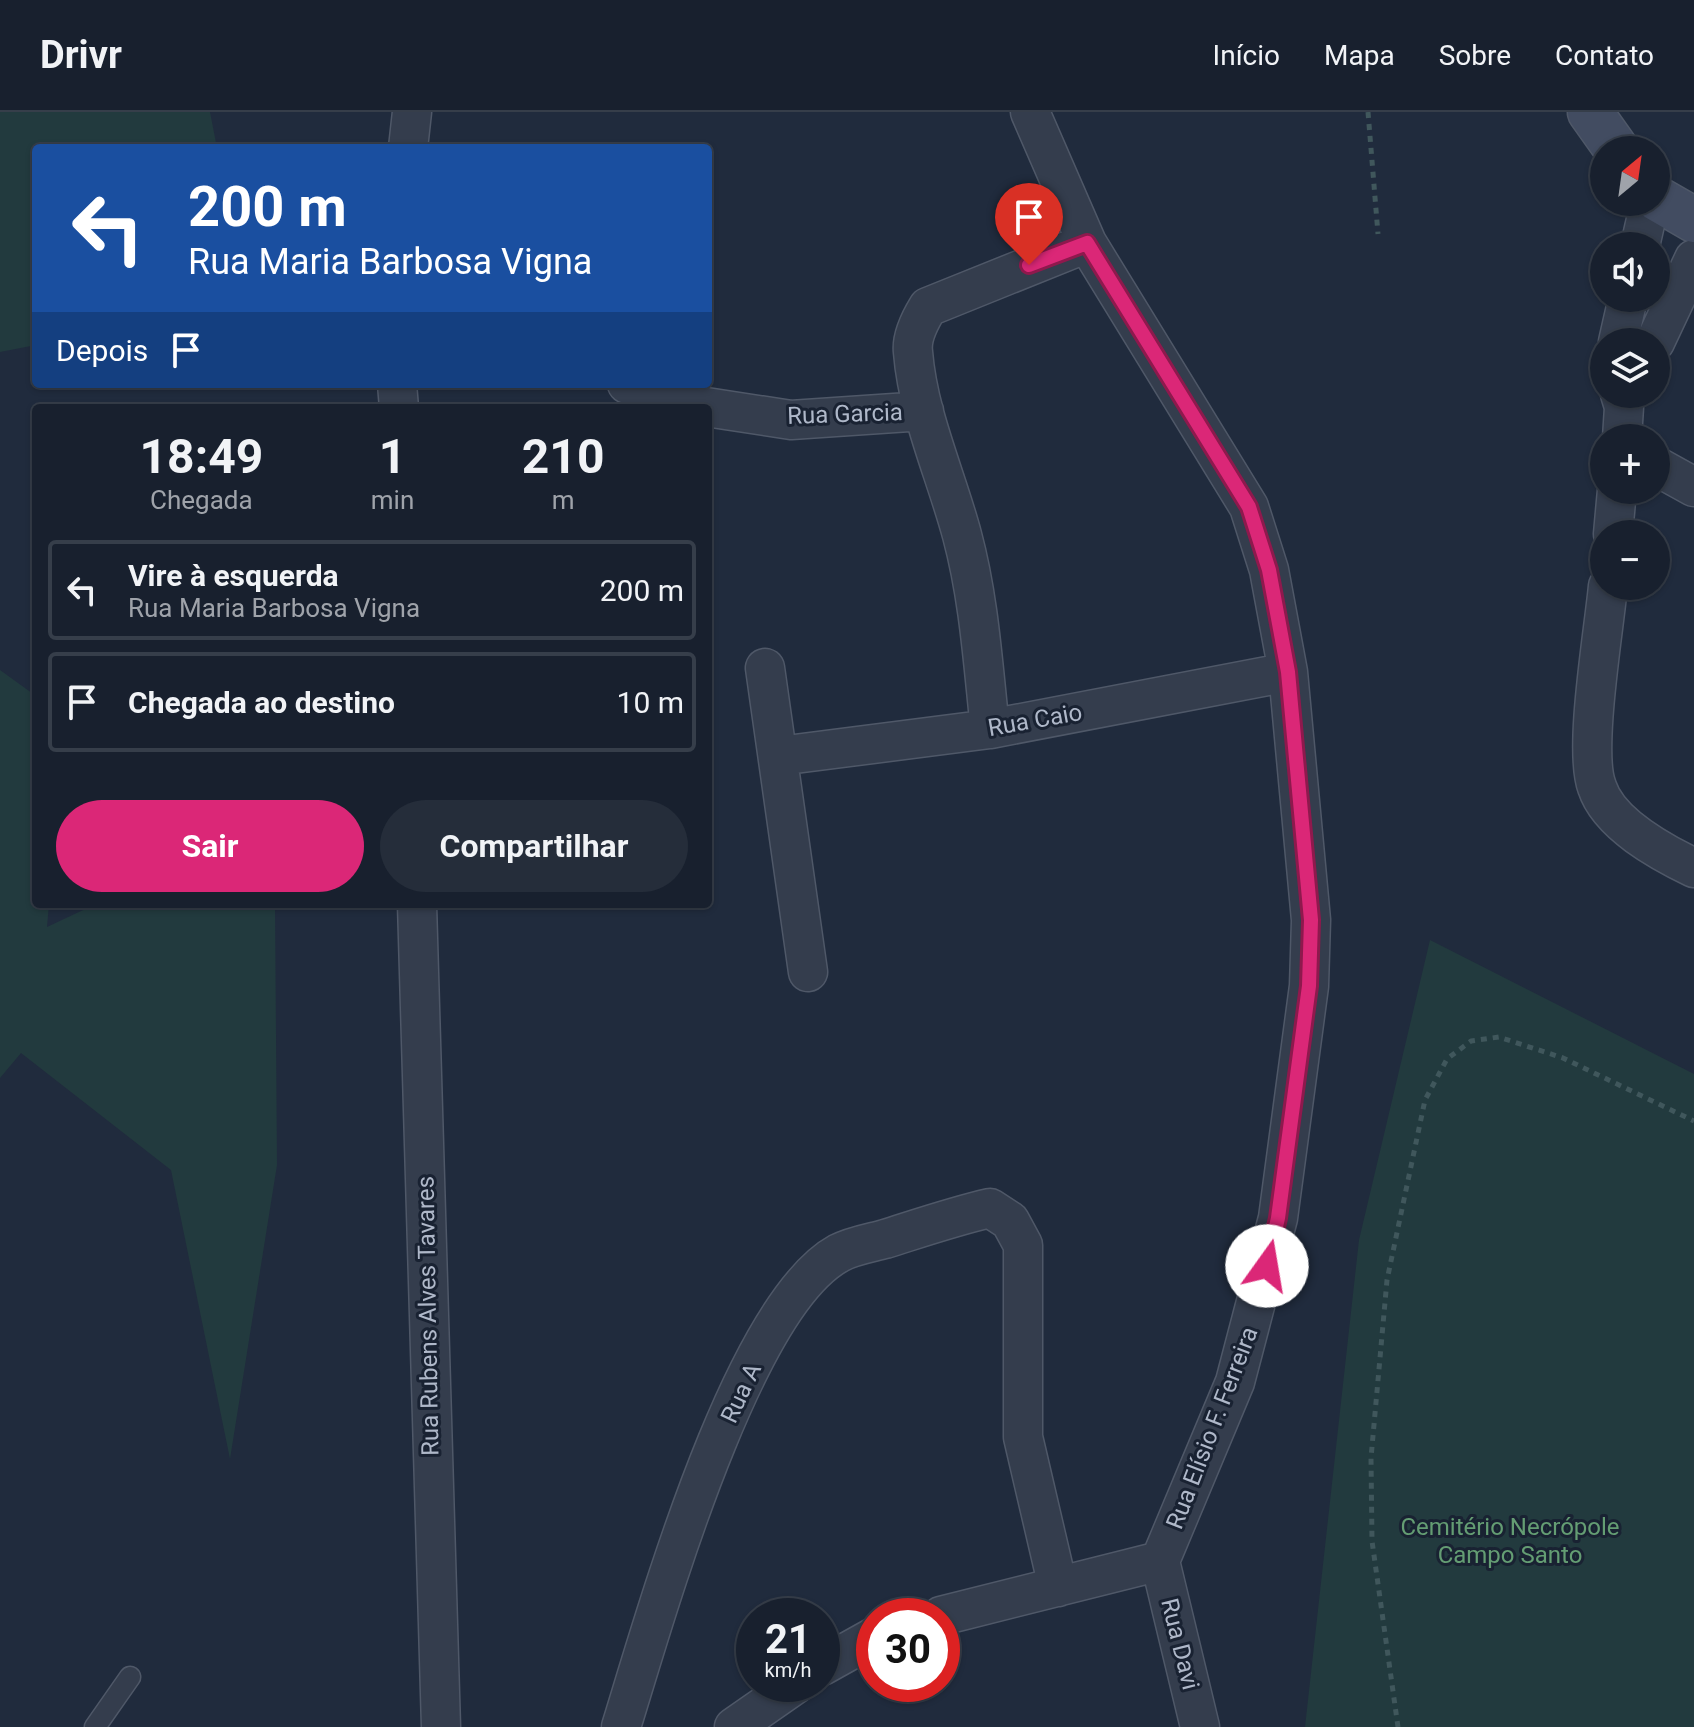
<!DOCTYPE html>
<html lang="pt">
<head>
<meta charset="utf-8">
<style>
	:root { --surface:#18202e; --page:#252d3a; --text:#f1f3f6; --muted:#9fa3aa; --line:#363e4a; --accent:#db2777 }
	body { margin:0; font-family:Roboto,sans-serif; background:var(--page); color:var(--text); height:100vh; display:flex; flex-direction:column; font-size:30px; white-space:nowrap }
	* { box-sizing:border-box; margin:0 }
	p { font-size:26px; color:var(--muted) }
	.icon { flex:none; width:44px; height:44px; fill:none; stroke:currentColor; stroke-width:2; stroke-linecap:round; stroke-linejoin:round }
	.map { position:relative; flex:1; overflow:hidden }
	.drawer { position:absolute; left:32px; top:292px; width:680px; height:504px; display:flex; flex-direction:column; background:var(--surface); border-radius:8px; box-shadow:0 2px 6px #0004,0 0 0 2px var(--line) }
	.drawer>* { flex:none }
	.top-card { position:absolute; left:32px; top:32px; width:680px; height:244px; border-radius:8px; box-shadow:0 2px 6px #0004,0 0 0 2px var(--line); background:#1a4fa0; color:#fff; overflow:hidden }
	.needle { width:52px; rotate:29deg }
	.buttons { position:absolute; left:1590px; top:24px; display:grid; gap:16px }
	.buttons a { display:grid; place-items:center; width:80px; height:80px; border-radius:50%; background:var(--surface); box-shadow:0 2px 6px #0004,0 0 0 2px var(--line); font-size:40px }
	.speed { position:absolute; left:736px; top:1486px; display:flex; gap:16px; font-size:40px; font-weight:700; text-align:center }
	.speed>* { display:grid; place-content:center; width:104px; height:104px; border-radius:50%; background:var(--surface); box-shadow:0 2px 6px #0004,0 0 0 2px var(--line); line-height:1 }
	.speed small { font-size:20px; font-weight:400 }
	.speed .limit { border:12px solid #d22; background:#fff; color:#111 }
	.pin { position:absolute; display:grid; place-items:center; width:68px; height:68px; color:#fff; margin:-82px -34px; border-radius:50% 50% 50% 0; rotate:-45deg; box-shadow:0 0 8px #0007 }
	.pin .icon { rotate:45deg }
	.me { position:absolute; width:88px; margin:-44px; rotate:13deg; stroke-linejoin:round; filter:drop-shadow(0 0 6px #0008) }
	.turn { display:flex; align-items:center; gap:28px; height:168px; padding:0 24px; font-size:36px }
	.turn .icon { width:104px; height:104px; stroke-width:2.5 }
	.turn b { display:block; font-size:56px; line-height:68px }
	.then { display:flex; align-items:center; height:76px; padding:0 24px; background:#0003; gap:16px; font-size:30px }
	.eta { display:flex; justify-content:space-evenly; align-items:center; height:136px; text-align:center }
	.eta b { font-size:48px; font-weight:700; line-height:56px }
	.primary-button { display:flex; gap:16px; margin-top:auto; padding:16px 24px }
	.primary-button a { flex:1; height:92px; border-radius:48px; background:var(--accent); color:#fff; font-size:32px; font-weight:700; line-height:92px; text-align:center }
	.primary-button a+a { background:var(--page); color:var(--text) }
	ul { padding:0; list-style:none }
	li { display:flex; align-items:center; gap:24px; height:100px; margin:0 16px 12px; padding:0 8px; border:4px solid var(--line); border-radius:8px }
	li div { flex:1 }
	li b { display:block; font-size:30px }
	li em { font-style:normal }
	header { display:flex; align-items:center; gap:48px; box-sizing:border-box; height:112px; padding:0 40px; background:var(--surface); border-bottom:2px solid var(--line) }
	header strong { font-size:38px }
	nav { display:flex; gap:44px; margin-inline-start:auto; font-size:28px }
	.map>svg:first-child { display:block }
	.green { fill:#223a3e }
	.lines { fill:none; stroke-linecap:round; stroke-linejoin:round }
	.lane-casing { stroke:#4f5868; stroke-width:23 }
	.street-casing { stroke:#4f5868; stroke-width:41 }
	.secondary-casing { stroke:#4f5868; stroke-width:47 }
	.path { stroke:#40575c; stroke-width:5; stroke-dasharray:6 6; stroke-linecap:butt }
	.lane { stroke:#343d4d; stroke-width:20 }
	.street { stroke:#343d4d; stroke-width:38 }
	.secondary { stroke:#424c61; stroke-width:44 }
	.route-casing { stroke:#8e194d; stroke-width:20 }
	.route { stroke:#db2777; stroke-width:14 }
	.labels { text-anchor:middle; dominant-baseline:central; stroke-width:6; stroke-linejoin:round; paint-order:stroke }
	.street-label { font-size:24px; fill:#afb8c9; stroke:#192232 }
	.park-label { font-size:24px; fill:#649d73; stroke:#192232 }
</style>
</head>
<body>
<header>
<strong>Drivr</strong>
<nav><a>Início</a><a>Mapa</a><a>Sobre</a><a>Contato</a></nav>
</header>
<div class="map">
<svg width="1694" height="1615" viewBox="0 0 1694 1615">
	<rect width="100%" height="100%" fill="#202b3d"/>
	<!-- green -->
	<path class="green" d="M 0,0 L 210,0 L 217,36 L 36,36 L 36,233 L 0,240 Z
		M 0,558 L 36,584 L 36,792 L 49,792 L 47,815 L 96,792 L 275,792 L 277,1053 L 230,1347 L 171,1058 L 21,941 L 0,966 Z
		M 1430,828 L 1694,962 L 1694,1615 L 1305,1615 L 1359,1128 Z"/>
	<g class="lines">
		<defs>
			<path id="lane" d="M 95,1615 L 130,1565"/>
			<path id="street" d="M 1030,0 L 1087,131 L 1249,395 L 1269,458 L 1288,560 L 1311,808 L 1309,874 L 1278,1106 L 1235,1270 L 1160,1449
				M 408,36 L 412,0
				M 1640,134 L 1650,90
				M 1618,230 L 1628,186
				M 1655,230 L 1694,147
				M 397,272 L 399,296
				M 627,272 L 706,295 L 791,308 L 924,299
				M 1620,282 L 1624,295 L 1622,326
				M 1656,354 L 1694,375
				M 1613,422 L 1617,378
				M 1608,474 C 1604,518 1583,639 1597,675 C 1609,712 1661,740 1694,756
				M 765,556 L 808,860
				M 990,617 C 983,552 979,486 962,423 C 946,363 918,303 913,240 C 911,225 920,208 928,195 L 1087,131
				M 779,644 L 990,617 L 1288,560
				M 417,792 L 441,1615
				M 1160,1449 L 1200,1615
				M 941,1504 L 1160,1449
				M 822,1554 L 874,1525
				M 621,1615 C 655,1506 741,1195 839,1141 C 852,1134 870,1131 885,1127 C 920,1116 955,1104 990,1096 L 1010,1109 L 1023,1133 L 1023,1325 L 1058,1475
				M 734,1615 L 796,1572"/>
			<path id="secondary" d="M 1590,0 L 1617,38
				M 1656,86 L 1694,108"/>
		</defs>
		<!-- lane casing -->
		<use href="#lane" class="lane-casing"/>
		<!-- street casing -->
		<use href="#street" class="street-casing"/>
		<!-- secondary casing -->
		<use href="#secondary" class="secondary-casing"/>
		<!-- path -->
		<path class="path" d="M 1368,0 L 1378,122
			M 1398,1615 L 1372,1429 L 1371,1346 L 1387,1168 L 1425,988 L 1447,947 L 1471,929 L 1499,925 L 1563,946 L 1694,1009"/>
		<!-- lane -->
		<use href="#lane" class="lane"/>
		<!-- street -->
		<use href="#street" class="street"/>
		<!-- secondary -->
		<use href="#secondary" class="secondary"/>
	</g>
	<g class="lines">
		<defs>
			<path id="route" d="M 1029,153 L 1087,131 L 1249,395 L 1269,458 L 1288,560 L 1311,808 L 1309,874 L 1278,1106 L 1267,1154"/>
		</defs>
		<!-- route casing -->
		<use href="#route" class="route-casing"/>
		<!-- route -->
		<use href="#route" class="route"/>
	</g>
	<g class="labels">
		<!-- street labels -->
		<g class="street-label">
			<text transform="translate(845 302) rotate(-2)">Rua Garcia</text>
			<text transform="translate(1035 608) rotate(-10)">Rua Caio</text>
			<text transform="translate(428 1204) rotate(-91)">Rua Rubens Alves Tavares</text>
			<text transform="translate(741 1281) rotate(-65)">Rua A</text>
			<text transform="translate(1212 1316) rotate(-69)">Rua Elísio F. Ferreira</text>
			<text transform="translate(1180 1532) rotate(76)">Rua Davi</text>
		</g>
		<!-- park labels -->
		<g class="park-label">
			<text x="1510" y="1415">Cemitério Necrópole<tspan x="1510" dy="28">Campo Santo</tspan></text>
		</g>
	</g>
</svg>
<div class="buttons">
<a><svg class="needle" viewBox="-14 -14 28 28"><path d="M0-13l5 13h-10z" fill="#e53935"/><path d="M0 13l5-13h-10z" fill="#9fa3aa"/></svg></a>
<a><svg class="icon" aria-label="sound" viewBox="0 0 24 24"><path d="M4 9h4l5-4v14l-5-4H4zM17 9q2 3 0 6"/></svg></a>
<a><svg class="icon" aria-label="layers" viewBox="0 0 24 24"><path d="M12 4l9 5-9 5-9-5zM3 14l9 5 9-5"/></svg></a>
<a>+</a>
<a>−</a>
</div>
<div class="speed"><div>21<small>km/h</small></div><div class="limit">30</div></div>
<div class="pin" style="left:1029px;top:153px;background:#d93025"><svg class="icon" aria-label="arrive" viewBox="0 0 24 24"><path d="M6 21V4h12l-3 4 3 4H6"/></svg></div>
<svg class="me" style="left:1267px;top:1154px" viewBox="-20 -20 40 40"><circle r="19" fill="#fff"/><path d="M0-13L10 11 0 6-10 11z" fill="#db2777"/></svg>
<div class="top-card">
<div class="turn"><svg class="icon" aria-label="left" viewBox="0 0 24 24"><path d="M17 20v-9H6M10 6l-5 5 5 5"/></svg><div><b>200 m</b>Rua Maria Barbosa Vigna</div></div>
<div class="then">Depois<svg class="icon" aria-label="arrive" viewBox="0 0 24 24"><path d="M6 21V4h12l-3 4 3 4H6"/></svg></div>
</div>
<section class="drawer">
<div class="eta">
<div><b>18:49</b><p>Chegada</p></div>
<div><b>1</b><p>min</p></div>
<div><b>210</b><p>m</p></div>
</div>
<ul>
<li><svg class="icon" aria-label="left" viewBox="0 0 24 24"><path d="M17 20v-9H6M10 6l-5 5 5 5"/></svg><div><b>Vire à esquerda</b><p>Rua Maria Barbosa Vigna</p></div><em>200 m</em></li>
<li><svg class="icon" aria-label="arrive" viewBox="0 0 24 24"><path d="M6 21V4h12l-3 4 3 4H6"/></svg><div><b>Chegada ao destino</b></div><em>10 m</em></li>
</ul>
<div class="primary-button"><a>Sair</a><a>Compartilhar</a></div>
</section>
</div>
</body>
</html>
